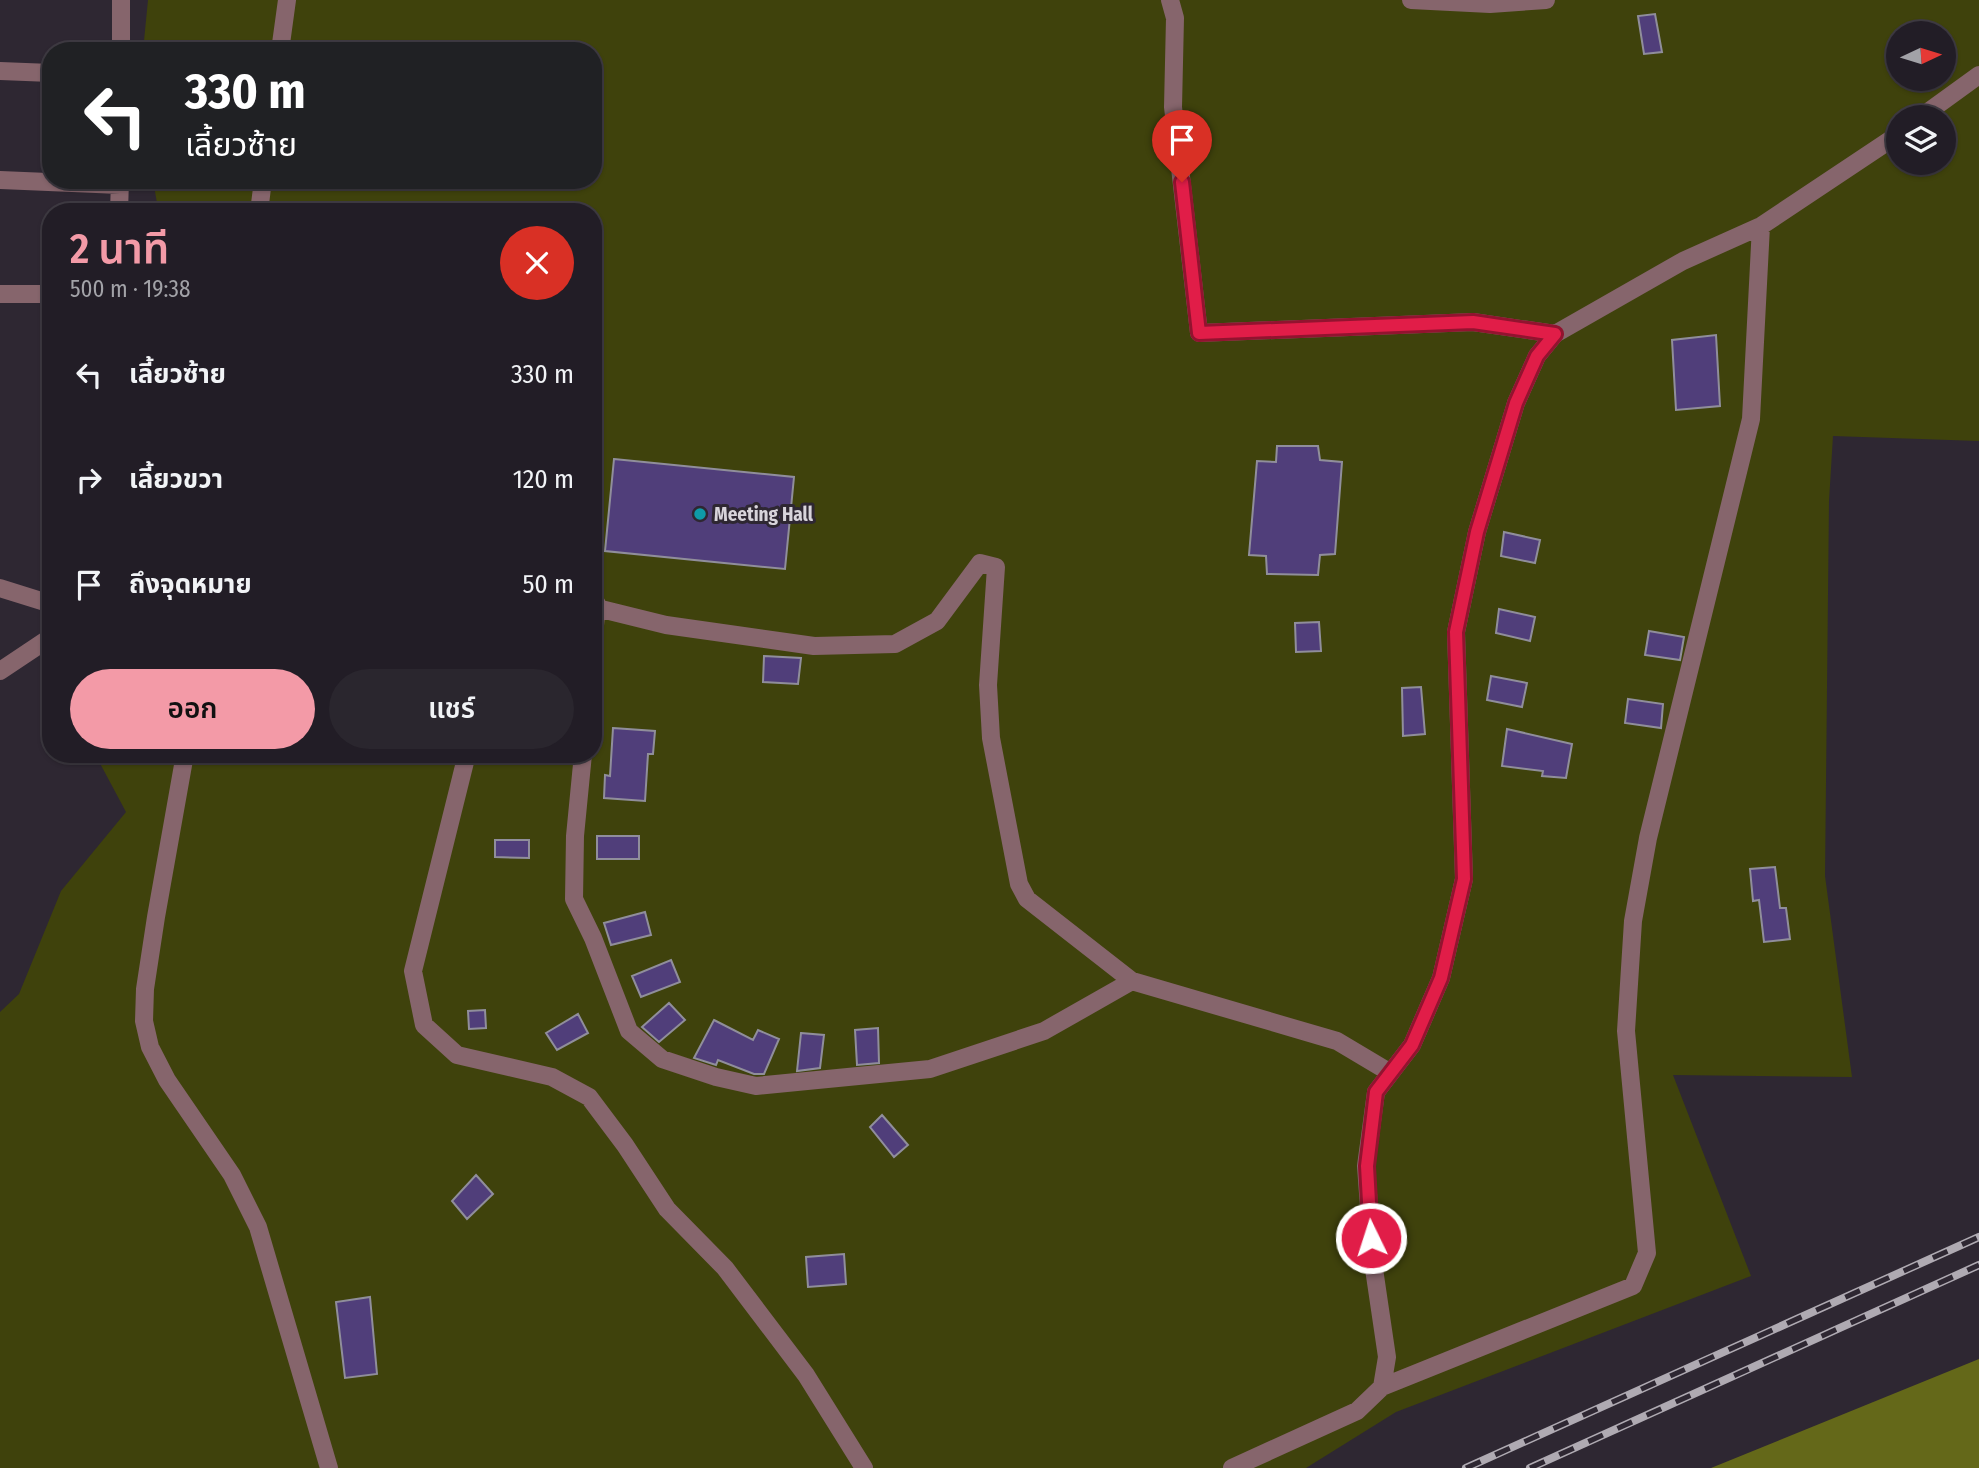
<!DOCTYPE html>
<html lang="th">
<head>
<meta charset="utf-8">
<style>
	:root { --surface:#221d26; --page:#2a262e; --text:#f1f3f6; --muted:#a2a2a7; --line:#3f3b43; --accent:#f39aa7 }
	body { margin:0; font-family:"Fira Sans Condensed","Noto Sans Thai",sans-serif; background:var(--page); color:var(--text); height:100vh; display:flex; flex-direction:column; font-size:26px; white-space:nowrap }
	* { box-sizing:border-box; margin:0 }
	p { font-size:23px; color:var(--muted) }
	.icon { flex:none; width:38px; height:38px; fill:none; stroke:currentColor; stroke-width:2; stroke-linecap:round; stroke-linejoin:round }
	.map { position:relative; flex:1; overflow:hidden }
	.side { position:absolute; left:42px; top:203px; width:560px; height:560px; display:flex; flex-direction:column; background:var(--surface); border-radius:28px; box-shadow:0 2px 5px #0004,0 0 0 2px var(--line) }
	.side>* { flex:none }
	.guide { position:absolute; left:42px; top:42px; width:560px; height:147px; border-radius:28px; box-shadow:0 2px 5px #0004,0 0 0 2px var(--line); background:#202124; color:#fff; overflow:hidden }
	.needle { width:46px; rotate:86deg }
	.tools { position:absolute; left:1886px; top:21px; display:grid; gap:14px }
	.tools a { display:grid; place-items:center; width:70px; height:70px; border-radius:50%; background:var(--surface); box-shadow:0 2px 5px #0004,0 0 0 2px var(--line); font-size:35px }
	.pin { position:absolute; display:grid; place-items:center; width:60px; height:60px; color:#fff; margin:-72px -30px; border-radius:50% 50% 50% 0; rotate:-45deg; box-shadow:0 0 7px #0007 }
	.pin .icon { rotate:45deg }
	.me { position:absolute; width:77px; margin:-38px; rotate:356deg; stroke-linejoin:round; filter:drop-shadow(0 0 5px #0008) }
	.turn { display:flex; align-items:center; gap:24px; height:147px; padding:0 28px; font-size:32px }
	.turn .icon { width:91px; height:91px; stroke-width:2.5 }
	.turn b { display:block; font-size:49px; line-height:60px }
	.round { display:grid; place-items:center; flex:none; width:74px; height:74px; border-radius:37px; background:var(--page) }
	.summary { display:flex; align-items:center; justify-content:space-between; height:119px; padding:0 28px }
	h1 { font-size:42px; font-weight:600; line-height:52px; color:var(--accent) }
	.action { display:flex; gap:14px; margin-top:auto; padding:14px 28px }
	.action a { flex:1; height:80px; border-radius:42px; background:var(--accent); color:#111; font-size:28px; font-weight:600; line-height:80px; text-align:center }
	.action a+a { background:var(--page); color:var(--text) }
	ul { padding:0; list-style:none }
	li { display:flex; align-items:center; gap:21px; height:105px; padding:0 28px }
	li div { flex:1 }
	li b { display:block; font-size:26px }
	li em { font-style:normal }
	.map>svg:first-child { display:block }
	.green { fill:#3f420c; fill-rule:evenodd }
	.forest { fill:#646819 }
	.building { fill:#503e7a; stroke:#908e9b; stroke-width:2 }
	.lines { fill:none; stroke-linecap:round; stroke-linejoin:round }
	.minor { stroke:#86656c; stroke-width:18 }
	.rail-casing { stroke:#afaab2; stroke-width:8 }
	.rail { stroke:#2e2732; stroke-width:5; stroke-dasharray:16; stroke-linecap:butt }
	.route-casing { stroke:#92132f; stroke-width:18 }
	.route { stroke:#e11d48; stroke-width:12 }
	.culture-dot { fill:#0f9aa8; stroke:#2e2732; stroke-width:2.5 }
	.labels { text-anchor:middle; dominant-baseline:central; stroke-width:6; stroke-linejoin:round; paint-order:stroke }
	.poi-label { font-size:19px; font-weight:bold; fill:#d8d4db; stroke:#2e2732; text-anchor:start }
</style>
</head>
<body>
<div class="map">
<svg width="1979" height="1468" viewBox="0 0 1979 1468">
	<rect width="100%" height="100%" fill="#2e2732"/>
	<!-- green -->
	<path class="green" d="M 148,0 L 1979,0 L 1979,441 L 1833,436 L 1829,501 L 1825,876 L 1852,1077 L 1673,1075 L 1751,1276 L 1396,1412 L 1306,1468 L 0,1468 L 0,1012 L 19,994 L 61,891 L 126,812 L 95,754 L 593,754 L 593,212 L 154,212 L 157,203 L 153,180 L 593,180 L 593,51 L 143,51 ZM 1899,33 L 1944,33 L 1944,79 L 1899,79 ZM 1899,117 L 1944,117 L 1944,163 L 1899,163 Z"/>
	<!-- forest -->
	<path class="forest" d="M 1979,1359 L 1979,1468 L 1711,1468 Z"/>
	<!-- building -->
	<path class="building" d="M 1655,14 L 1662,52 L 1644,54 L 1638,16 Z
		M 1716,335 L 1720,406 L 1676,410 L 1672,340 Z
		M 1277,446 L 1318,446 L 1320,460 L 1342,462 L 1335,554 L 1320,555 L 1318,575 L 1267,574 L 1266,556 L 1249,555 L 1257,461 L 1276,462 Z
		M 614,459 L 794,477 L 785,569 L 605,551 Z
		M 1504,532 L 1540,540 L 1535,563 L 1501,556 Z
		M 1499,609 L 1535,617 L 1530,641 L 1496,633 Z
		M 1319,622 L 1321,651 L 1296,652 L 1295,623 Z
		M 1649,631 L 1684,637 L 1680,660 L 1645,655 Z
		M 764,656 L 801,658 L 798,684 L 763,682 Z
		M 1491,676 L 1527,683 L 1522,707 L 1487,700 Z
		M 1421,687 L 1425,734 L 1403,736 L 1402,688 Z
		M 1628,699 L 1663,704 L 1661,728 L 1625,723 Z
		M 613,728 L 655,731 L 653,754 L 648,754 L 645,801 L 604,798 L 605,775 L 610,776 Z
		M 1507,729 L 1572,744 L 1566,778 L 1542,776 L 1543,771 L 1502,766 Z
		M 597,836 L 639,836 L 639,859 L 597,859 Z
		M 495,840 L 529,840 L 529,858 L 495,857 Z
		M 1775,867 L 1780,908 L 1786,908 L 1790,939 L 1764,942 L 1759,900 L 1753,901 L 1750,869 Z
		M 645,912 L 651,935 L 611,945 L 604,923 Z
		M 671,960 L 680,982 L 641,997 L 632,976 Z
		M 669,1003 L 685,1020 L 659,1042 L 642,1027 Z
		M 485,1010 L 486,1028 L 469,1029 L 468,1011 Z
		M 578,1014 L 588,1033 L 557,1050 L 546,1033 Z
		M 714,1020 L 753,1040 L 758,1030 L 779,1039 L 764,1074 L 754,1074 L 718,1060 L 716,1065 L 694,1058 Z
		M 878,1028 L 879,1063 L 857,1065 L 855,1030 Z
		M 801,1033 L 824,1035 L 820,1068 L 797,1071 Z
		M 882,1115 L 908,1145 L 894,1157 L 870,1127 Z
		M 476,1175 L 493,1194 L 467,1219 L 452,1201 Z
		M 844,1254 L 846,1284 L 808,1287 L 806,1257 Z
		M 370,1297 L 377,1374 L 345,1378 L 336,1302 Z"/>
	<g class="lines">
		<!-- minor -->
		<path class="minor" d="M 1170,0 L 1175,18 L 1173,107 L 1199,333 L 1473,322 L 1555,334
			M 1411,0 L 1490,4 L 1546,0
			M 121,51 L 121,0
			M 280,51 L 287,0
			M 0,71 L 51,73
			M 1921,117 L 1979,75
			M 0,180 L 120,185
			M 119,212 L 120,180
			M 259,212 L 263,180
			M 0,294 L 51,294
			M 0,588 L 51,604
			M 593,607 L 666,625 L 814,646 L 895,644 L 937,621 L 980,563 L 996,567 L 988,685 L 991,738 L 1019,884 L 1027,899 L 1132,981
			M 593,647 L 597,604
			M 0,671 L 51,637
			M 185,754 L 156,917 L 145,989 L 144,1021 L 150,1047 L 167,1080 L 232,1175 L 258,1227 L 329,1468
			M 467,754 L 413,971 L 424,1025 L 457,1055 L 552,1077 L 589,1097 L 625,1145 L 667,1209 L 725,1268 L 806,1375 L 864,1468
			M 583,754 L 575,836 L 574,899 L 593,938 L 629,1031 L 662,1059 L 716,1077 L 756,1086 L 930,1069 L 1044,1031 L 1132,981 L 1337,1041 L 1389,1072
			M 1382,1387 L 1633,1286 L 1647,1253 L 1626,1031 L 1633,921 L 1648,838 L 1751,419 L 1761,226
			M 1232,1468 L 1357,1411 L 1382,1387 L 1387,1357 L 1373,1262 L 1366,1166 L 1376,1092 L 1412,1045 L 1441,978 L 1464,879 L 1456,632 L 1477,532 L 1516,403 L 1537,356 L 1555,334 L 1683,261 L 1761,226 L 1899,134"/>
		<defs>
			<path id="rail" d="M 1466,1468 L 1979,1237
				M 1530,1468 L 1979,1265"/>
		</defs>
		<!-- rail casing -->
		<use href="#rail" class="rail-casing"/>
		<!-- rail -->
		<use href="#rail" class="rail"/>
	</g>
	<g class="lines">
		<defs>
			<path id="route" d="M 1182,182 L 1199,333 L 1473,322 L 1555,334 L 1537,356 L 1516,403 L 1477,532 L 1456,632 L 1464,879 L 1441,978 L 1412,1045 L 1376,1092 L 1367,1166 L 1371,1238"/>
		</defs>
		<!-- route casing -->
		<use href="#route" class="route-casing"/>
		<!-- route -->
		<use href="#route" class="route"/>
	</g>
	<!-- markers -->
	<circle class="culture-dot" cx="700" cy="514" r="7"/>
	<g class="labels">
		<!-- poi labels -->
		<g class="poi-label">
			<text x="714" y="514">Meeting Hall</text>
		</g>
	</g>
</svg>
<div class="tools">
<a><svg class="needle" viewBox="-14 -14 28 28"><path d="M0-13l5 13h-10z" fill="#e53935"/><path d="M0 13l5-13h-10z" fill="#a2a2a7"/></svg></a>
<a><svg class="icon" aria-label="layers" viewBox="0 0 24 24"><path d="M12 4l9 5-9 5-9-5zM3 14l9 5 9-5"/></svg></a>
</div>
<div class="pin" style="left:1182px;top:182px;background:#d93025"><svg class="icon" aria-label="arrive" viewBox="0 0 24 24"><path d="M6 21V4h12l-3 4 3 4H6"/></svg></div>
<svg class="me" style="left:1371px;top:1238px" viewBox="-20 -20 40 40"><circle r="17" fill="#e11d48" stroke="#fff" stroke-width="3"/><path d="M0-11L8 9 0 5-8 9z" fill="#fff"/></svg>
<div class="guide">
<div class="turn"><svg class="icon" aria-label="left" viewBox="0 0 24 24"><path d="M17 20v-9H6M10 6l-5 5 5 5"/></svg><div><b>330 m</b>เลี้ยวซ้าย</div></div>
</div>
<section class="side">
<div class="summary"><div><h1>2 นาที</h1><p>500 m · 19:38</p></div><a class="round" style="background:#d93025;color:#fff"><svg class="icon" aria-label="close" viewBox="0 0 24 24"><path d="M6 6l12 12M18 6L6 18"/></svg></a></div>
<ul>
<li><svg class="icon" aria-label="left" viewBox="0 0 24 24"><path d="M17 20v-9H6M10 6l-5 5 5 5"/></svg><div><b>เลี้ยวซ้าย</b></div><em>330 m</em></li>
<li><svg class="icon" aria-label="right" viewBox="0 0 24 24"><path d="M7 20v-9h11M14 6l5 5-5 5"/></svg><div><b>เลี้ยวขวา</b></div><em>120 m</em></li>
<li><svg class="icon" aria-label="arrive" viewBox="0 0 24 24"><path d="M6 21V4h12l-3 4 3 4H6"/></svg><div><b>ถึงจุดหมาย</b></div><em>50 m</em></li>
</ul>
<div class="action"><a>ออก</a><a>แชร์</a></div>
</section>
</div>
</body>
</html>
